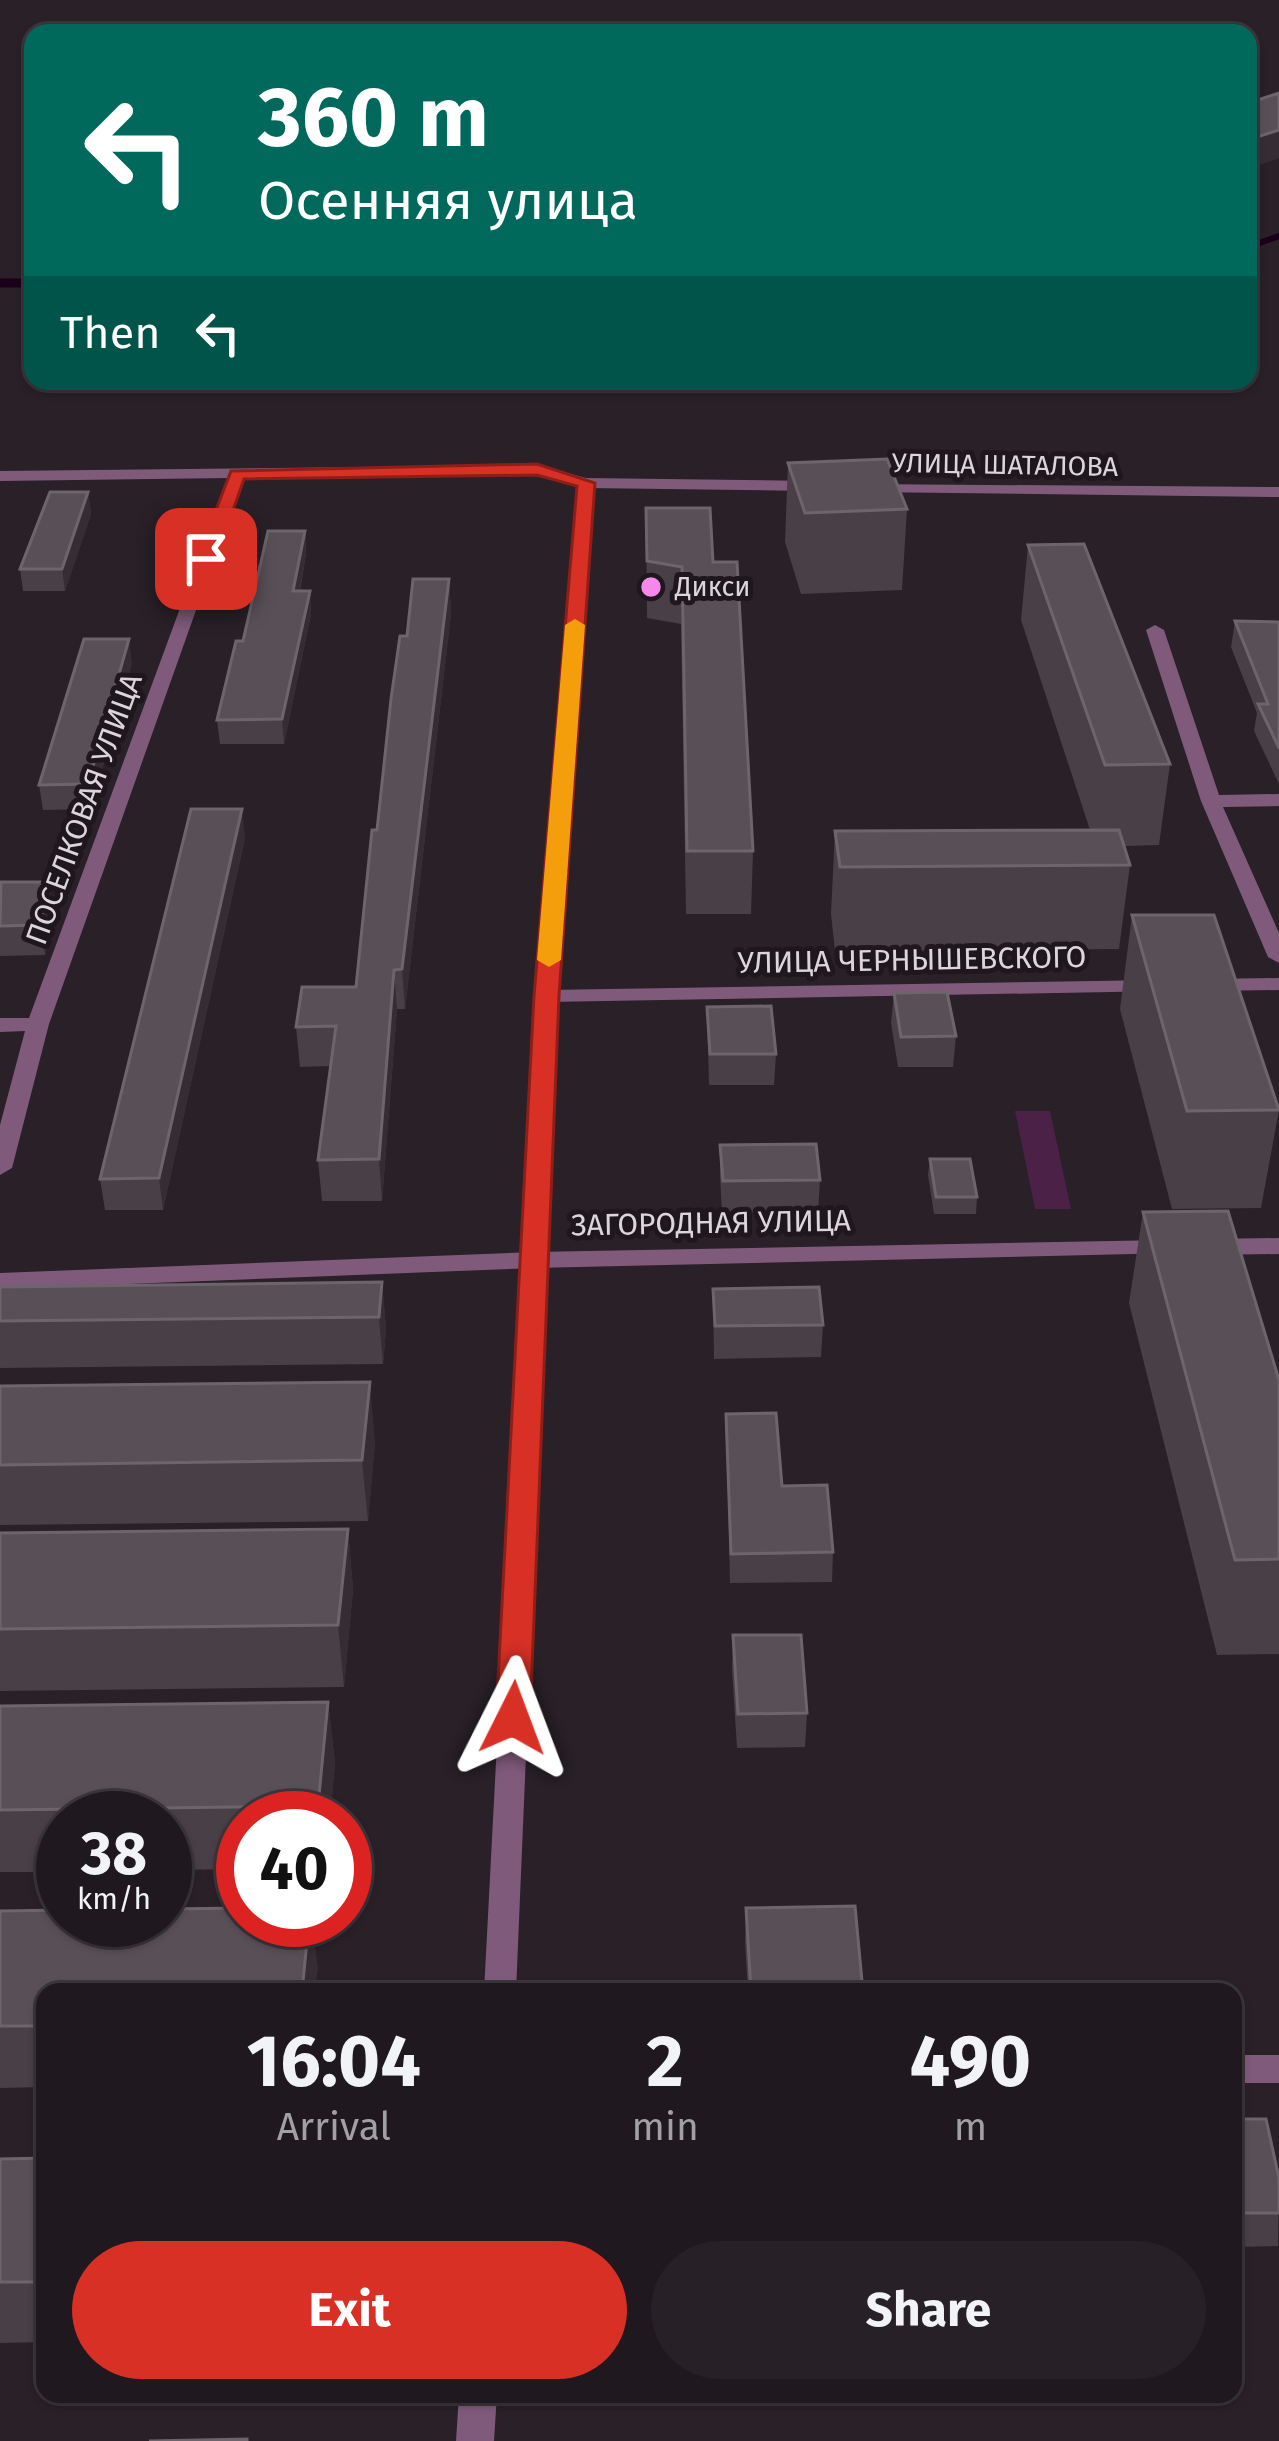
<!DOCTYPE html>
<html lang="en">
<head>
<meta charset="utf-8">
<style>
	:root { --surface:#1f181e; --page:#272127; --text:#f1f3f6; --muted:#a1a0a4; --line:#3c373c; --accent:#d93025 }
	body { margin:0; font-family:"Fira Sans",sans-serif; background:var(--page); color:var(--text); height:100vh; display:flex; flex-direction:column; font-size:45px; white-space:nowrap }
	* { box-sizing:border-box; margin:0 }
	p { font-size:39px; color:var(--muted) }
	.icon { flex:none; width:66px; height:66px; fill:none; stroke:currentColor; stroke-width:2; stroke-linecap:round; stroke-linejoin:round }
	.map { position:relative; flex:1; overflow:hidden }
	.panel { position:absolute; left:36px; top:1983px; width:1206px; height:420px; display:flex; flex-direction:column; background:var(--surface); border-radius:24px; box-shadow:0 3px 9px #0004,0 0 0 3px var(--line) }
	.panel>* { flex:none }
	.banner { position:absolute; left:24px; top:24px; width:1233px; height:366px; border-radius:24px; box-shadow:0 3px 9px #0004,0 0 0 3px var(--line); background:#00695c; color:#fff; overflow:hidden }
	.speed { position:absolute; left:36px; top:1791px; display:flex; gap:24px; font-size:60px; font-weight:700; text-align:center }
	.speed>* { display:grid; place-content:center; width:156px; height:156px; border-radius:50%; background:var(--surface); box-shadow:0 3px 9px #0004,0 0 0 3px var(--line); line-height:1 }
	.speed small { font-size:30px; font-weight:400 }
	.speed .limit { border:18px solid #d22; background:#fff; color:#111 }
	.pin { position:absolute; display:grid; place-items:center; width:102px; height:102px; color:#fff; margin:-51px; border-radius:24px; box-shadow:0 6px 18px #0006 }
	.me { position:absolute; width:132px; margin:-66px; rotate:3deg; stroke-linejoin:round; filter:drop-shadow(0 0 9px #0008) }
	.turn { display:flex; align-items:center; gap:42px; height:252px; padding:0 36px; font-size:54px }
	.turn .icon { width:156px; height:156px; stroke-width:2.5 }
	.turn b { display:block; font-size:84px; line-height:102px }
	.then { display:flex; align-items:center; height:114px; padding:0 36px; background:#0003; gap:24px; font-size:45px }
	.eta { display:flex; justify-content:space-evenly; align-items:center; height:204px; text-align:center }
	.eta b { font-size:72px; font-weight:700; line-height:84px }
	.button { display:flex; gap:24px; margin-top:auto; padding:24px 36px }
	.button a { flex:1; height:138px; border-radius:72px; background:var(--accent); color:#fff; font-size:48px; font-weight:700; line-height:138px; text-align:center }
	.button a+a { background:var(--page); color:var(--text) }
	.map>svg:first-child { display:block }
	.green { fill:#4b2147 }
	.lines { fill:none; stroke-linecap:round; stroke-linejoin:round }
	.stream-far1 { stroke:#1b0019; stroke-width:6 }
	.stream { stroke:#1b0019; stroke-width:9 }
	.minor { fill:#805a7b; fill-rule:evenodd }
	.tertiary { fill:#805a7b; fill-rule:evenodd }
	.wall { fill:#493f47 }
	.shaded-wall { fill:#362c34 }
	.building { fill:#595057; stroke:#6d656c; stroke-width:3 }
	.route { fill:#d93025; stroke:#8d1f18; stroke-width:3 }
	.slow { fill:#f59e0b }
	.poi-dot { fill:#f788eb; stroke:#1f171e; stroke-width:4.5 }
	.labels { text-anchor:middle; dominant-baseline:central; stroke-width:10; stroke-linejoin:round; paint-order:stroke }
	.far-street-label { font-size:27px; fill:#dcd6db; stroke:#1f171e }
	.far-poi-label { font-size:27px; fill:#dcd6db; stroke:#1f171e; text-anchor:start }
	.street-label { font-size:30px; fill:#dcd6db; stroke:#1f171e }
</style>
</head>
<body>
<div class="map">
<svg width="1279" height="2441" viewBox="0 0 1279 2441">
	<rect width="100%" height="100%" fill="#292028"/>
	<!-- green -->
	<path class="green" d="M 1015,1111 L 1050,1111 L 1071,1209 L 1035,1209 Z"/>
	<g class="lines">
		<!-- stream-far1 -->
		<path class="stream-far1" d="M 1248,247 L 1279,236"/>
		<!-- stream -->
		<path class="stream" d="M 0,283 L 33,283"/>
		<!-- minor -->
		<path class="minor" d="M 537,465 L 586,478 L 815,481 L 823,486 L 815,491 L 586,488 L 537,475 L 243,478 L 49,1024 L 12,1168 L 0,1175 L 0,1125 L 25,1031 L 0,1032 L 0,1018 L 29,1018 L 228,478 L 0,481 L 0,471 Z
			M 861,484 L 1279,487 L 1279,497 L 867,492 L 859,487 Z
			M 1155,625 L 1164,630 L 1219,795 L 1279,794 L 1279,806 L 1223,807 L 1279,933 L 1279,963 L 1268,957 L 1201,801 L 1146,630 Z
			M 1279,978 L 1279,990 L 1209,991 L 1198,985 L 1209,979 Z
			M 1157,980 L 1165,981 L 1168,986 L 1165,991 L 547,1002 L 536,996 L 547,990 Z
			M 1279,1238 L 1279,1254 L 1208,1255 L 1196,1247 L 1208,1239 Z
			M 1167,1240 L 1179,1248 L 1176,1253 L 534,1268 L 0,1289 L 0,1273 L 534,1252 Z
			M 1233,2055 L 1279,2055 L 1279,2083 L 1233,2083 Z"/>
		<!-- tertiary -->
		<path class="tertiary" d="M 586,478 L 594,483 L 558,996 L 516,1992 L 484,1992 L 536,996 L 578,483 Z
			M 459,2394 L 497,2394 L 494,2441 L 456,2441 Z"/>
	</g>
	<!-- wall -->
	<path class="wall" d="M 788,463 L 907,509 L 902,590 L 801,594 L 785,542 Z
		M 88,492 L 91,514 L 65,591 L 23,591 L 20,569 Z
		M 646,508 L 713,562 L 753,851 L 751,914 L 686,914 L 681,624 L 647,618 Z
		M 305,531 L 306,554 L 300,591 L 310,591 L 311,614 L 284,744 L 220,744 L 217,720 L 243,641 Z
		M 1028,545 L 1170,764 L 1159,845 L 1124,846 L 1130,865 L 1119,949 L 835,951 L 831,914 L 835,831 L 1090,830 L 1021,620 Z
		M 449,579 L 451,614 L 405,1009 L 397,1009 L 382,1201 L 322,1201 L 318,1160 L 330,1066 L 300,1067 L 296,1027 L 356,987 L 377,830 L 407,636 Z
		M 1235,621 L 1279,622 L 1279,784 L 1254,731 L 1257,713 L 1231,647 Z
		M 132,663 L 91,809 L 43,810 L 39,785 Z
		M 245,838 L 163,1210 L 105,1210 L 100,1179 Z
		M 49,882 L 54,911 L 45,955 L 0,956 L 0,885 Z
		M 1132,915 L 1279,1110 L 1261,1208 L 1172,1209 L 1120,1009 Z
		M 894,993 L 956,1036 L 953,1067 L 898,1067 L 891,1023 Z
		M 707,1007 L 776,1054 L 774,1085 L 709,1085 Z
		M 720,1145 L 820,1180 L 818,1212 L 722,1213 L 720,1176 Z
		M 930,1159 L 977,1197 L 976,1214 L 934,1214 L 928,1175 Z
		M 1143,1212 L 1279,1380 L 1279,1654 L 1217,1655 L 1129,1303 Z
		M 382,1282 L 386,1329 L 383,1364 L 0,1368 L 0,1287 Z
		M 713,1289 L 823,1325 L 821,1357 L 714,1359 Z
		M 0,1386 L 375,1442 L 368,1521 L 0,1525 Z
		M 726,1414 L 833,1552 L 832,1582 L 730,1583 Z
		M 348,1529 L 353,1590 L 344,1687 L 0,1691 L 0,1533 Z
		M 733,1635 L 807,1713 L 805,1747 L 737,1748 L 732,1669 Z
		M 328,1702 L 335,1763 L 330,1818 L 243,1818 L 243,1869 L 165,1870 L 165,1818 L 63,1818 L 63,1872 L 0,1872 L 0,1706 Z
		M 746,1908 L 863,1992 L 748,1992 L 745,1942 Z
		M 0,1911 L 318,1969 L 45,1992 L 45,2087 L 0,2088 Z
		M 1233,2119 L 1279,2178 L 1278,2246 L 1233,2247 Z
		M 45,2158 L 45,2342 L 0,2343 L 0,2159 Z"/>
	<!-- shaded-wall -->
	<path class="shaded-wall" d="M 1279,130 L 1279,158 L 1248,169 L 1248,140 Z
		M 88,492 L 91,514 L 65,591 L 62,569 Z
		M 305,531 L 306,554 L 295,614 L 293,591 Z
		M 449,579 L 451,614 L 405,1009 L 402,969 Z
		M 310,591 L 311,614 L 284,744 L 282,719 Z
		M 129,639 L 132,663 L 91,809 L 88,784 Z
		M 242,809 L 245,838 L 163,1210 L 159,1178 Z
		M 49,882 L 54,911 L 45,955 L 40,925 Z
		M 394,970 L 397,1009 L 382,1201 L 379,1159 Z
		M 382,1282 L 386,1329 L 383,1364 L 379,1317 Z
		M 370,1382 L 375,1442 L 368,1521 L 362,1460 Z
		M 348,1529 L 353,1590 L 344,1687 L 338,1625 Z
		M 328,1702 L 335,1763 L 330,1818 L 320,1818 L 318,1806 Z
		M 309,1920 L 312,1920 L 318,1969 L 315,1992 L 302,1992 Z"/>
	<!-- building -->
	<path class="building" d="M 1279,93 L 1279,130 L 1248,140 L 1248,103 Z
		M 887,459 L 907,509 L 805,513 L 788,463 Z
		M 50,492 L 88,492 L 62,569 L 20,569 Z
		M 646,508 L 710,508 L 713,562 L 737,562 L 753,851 L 687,851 L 682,567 L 647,561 Z
		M 268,531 L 305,531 L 293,591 L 310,591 L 282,719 L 217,720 L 236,641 L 243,641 Z
		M 1084,544 L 1170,764 L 1105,765 L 1028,545 Z
		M 413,579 L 449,579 L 402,969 L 394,970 L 379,1159 L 318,1160 L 336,1026 L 296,1027 L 302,987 L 356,987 L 372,830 L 377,830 L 391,699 L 400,636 L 407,636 Z
		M 1235,621 L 1279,622 L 1279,748 L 1258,704 L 1268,704 Z
		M 84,639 L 129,639 L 88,784 L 39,785 Z
		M 191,809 L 242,809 L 159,1178 L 100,1179 Z
		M 1119,830 L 1130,865 L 840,867 L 835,831 Z
		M 1,882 L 49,882 L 40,925 L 0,926 Z
		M 1132,915 L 1214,915 L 1279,1110 L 1187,1111 Z
		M 947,992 L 956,1036 L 901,1037 L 894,993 Z
		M 771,1006 L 776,1054 L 710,1054 L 707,1007 Z
		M 816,1144 L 820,1180 L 723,1181 L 720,1145 Z
		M 930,1159 L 970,1159 L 977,1197 L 936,1197 Z
		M 1228,1211 L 1279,1380 L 1279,1559 L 1235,1560 L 1143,1212 Z
		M 382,1282 L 379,1317 L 0,1321 L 0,1287 Z
		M 819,1287 L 823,1325 L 715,1326 L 713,1289 Z
		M 370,1382 L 362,1460 L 0,1465 L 0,1386 Z
		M 776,1413 L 782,1486 L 827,1485 L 833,1552 L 731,1554 L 726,1414 Z
		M 348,1529 L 338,1625 L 0,1629 L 0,1533 Z
		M 733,1635 L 801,1635 L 807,1713 L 738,1714 Z
		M 328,1702 L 318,1806 L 0,1810 L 0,1706 Z
		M 855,1906 L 863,1992 L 751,1992 L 746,1908 Z
		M 243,1908 L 243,1920 L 309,1920 L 302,1992 L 45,1992 L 45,2026 L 0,2026 L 0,1911 L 63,1910 L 63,1920 L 165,1920 L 165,1909 Z
		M 1233,2119 L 1266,2119 L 1279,2178 L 1279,2213 L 1233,2213 Z
		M 45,2158 L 45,2282 L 0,2282 L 0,2159 Z
		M 247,2439 L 247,2441 L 149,2441 Z"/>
	<!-- route -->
	<path class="route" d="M 537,464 L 595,483 L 559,996 L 530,1718 L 525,1727 L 501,1727 L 496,1718 L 534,996 L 577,486 L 537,475 L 244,479 L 216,559 L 206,565 L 197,559 L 231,471 Z"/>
	<!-- slow -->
	<path class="slow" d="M 575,619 L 585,625 L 561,960 L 549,967 L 537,960 L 565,625 Z"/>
	<!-- markers -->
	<circle class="poi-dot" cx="651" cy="587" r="12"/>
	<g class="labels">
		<!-- far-street labels -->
		<g class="far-street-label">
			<text transform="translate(1005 465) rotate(1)">УЛИЦА ШАТАЛОВА</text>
		</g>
		<!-- far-poi labels -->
		<g class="far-poi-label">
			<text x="675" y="587">Дикси</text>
		</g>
		<!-- street labels -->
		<g class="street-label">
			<text transform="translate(84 809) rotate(-70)">ПОСЕЛКОВАЯ УЛИЦА</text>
			<text transform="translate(912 960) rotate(-1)">УЛИЦА ЧЕРНЫШЕВСКОГО</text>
			<text transform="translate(711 1223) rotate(-1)">ЗАГОРОДНАЯ УЛИЦА</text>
		</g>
	</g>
</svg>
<div class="speed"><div>38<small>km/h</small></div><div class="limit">40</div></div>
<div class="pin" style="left:206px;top:559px;background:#d93025"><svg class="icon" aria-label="arrive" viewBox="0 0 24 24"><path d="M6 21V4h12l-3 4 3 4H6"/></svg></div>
<svg class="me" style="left:513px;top:1718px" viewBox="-20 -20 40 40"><path d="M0-17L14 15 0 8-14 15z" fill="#d93025" stroke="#fff" stroke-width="4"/></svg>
<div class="banner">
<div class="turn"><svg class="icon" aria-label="left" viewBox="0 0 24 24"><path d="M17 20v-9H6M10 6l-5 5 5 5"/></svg><div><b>360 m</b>Осенняя улица</div></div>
<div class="then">Then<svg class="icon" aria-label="left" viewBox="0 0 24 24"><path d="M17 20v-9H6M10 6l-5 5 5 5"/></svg></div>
</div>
<section class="panel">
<div class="eta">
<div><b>16:04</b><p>Arrival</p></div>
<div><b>2</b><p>min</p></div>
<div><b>490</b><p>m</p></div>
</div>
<div class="button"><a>Exit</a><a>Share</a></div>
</section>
</div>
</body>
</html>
